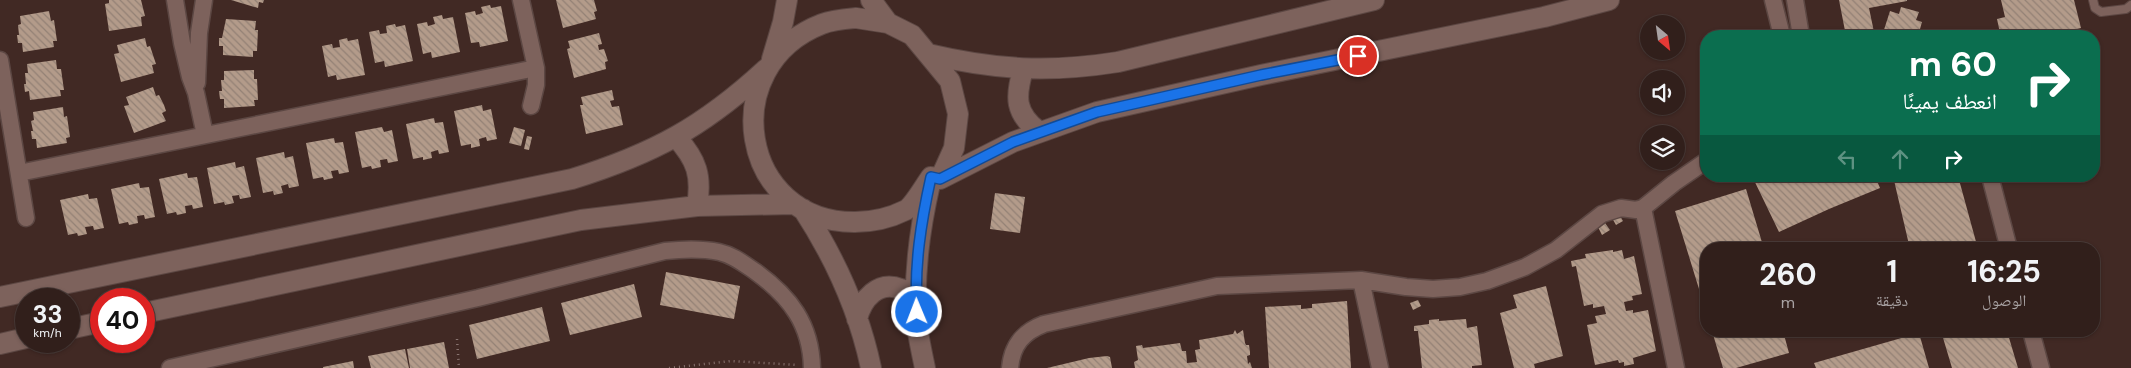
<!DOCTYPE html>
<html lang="ar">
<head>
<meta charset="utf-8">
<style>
	:root { --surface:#311f1b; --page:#3d2c28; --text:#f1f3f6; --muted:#a8a2a3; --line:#4c3d3a }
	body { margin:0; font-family:"DM Sans","Noto Naskh Arabic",sans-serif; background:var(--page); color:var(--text); direction:rtl; height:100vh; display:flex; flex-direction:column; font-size:19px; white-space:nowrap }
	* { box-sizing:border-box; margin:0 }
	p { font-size:16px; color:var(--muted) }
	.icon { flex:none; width:28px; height:28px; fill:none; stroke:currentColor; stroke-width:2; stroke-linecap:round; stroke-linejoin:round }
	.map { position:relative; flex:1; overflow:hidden; direction:ltr }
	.panel { position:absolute; left:1700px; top:242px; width:400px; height:95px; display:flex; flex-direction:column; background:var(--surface); border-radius:20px; box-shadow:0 1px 4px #0004,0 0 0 1px var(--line); direction:rtl }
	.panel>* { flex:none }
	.top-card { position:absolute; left:1700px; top:30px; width:400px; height:152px; border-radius:20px; box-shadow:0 1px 4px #0004,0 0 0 1px var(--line); direction:rtl; background:#0b6e4f; color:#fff; overflow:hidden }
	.needle { width:32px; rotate:151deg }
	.controls { position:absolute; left:1640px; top:15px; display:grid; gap:10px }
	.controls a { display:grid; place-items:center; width:45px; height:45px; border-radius:50%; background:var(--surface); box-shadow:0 1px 4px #0004,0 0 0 1px var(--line); font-size:25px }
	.speed { position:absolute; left:15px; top:288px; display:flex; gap:10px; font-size:25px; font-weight:700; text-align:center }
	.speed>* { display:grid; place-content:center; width:65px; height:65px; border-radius:50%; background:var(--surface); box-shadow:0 1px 4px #0004,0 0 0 1px var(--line); line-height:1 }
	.speed small { font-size:12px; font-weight:400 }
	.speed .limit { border:8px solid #d22; background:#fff; color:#111 }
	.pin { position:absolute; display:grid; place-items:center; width:42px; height:42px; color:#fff; margin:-21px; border:2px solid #fff; border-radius:50%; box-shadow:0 1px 5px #0007 }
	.me { position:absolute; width:55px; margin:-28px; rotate:359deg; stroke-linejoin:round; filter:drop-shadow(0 0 4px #0008) }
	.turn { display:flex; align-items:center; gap:18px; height:105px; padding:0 20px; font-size:22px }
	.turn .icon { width:65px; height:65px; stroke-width:2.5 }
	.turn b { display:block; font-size:35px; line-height:42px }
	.lanes { display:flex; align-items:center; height:48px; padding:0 20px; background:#0003; justify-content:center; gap:25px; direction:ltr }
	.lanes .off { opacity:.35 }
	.eta { display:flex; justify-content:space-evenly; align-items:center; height:85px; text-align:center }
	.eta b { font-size:30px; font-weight:700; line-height:35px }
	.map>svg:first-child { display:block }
	.building { fill:url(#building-back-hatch) }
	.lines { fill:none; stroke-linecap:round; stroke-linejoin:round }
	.service-casing { stroke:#5c4743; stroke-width:10 }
	.minor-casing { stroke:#5c4743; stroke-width:19 }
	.tertiary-casing { stroke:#5c4743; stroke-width:22 }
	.path { stroke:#897470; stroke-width:2.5; stroke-dasharray:1 4; stroke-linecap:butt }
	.service { stroke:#7d625c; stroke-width:8 }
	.minor { stroke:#7d625c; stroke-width:16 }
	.tertiary { stroke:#7d625c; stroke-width:20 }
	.route-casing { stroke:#114b97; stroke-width:12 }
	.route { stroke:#1a73e8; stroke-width:9 }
</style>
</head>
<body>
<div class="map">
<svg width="2131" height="368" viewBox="0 0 2131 368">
	<defs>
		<pattern id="building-back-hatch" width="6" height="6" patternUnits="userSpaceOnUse" patternTransform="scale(1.25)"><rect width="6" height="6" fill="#b39b8a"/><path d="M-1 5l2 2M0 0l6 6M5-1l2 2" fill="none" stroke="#938175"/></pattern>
	</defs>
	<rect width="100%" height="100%" fill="#412924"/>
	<!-- building -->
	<path class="building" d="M 109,0 L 141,0 L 145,16 L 141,17 L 142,26 L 109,31 L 105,4 L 109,3 Z
		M 231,0 L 264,0 L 263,3 L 259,2 L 258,8 Z
		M 556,0 L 594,0 L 597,11 L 594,12 L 596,19 L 563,28 Z
		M 1839,0 L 1907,0 L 1907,1 L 1869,8 L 1874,32 L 1864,33 L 1865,36 L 1846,36 Z
		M 2001,0 L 2074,0 L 2081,28 L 2045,36 L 1989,36 L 2000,33 L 1997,19 L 2005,17 Z
		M 490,5 L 491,8 L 501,6 L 508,41 L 480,47 L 479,42 L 471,43 L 465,13 L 475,11 L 476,15 L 483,13 L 481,7 Z
		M 1901,7 L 1919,12 L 1916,20 L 1922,22 L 1918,36 L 1882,36 L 1890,11 L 1899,14 Z
		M 49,11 L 51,21 L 54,20 L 57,41 L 53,41 L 54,47 L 23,52 L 22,43 L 18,43 L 17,35 L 19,35 L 18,25 L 21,24 L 20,16 Z
		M 442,15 L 443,19 L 453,17 L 460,52 L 432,58 L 431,52 L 423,54 L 417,24 L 427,22 L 428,26 L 435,24 L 433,17 Z
		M 226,19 L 256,21 L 255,30 L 258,30 L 257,51 L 253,51 L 253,57 L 223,55 L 223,46 L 219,46 L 219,38 L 222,38 Z
		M 395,24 L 396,27 L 405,25 L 413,61 L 385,67 L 384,61 L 375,63 L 369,32 L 379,30 L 380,34 L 387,33 L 386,26 Z
		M 599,33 L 602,44 L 598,45 L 599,50 L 604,49 L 608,61 L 605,62 L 606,69 L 574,78 L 567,49 L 570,48 L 568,41 Z
		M 145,38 L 147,47 L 150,46 L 156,64 L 152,65 L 154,73 L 121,82 L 114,54 L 119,53 L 117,45 Z
		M 347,38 L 348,41 L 358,39 L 365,75 L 337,80 L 336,75 L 328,77 L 322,46 L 332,44 L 333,48 L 340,47 L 339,40 Z
		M 56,60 L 57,69 L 61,69 L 64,90 L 60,90 L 61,96 L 30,100 L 29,91 L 25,92 L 24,84 L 26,84 L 25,73 L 28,73 L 27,64 Z
		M 254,70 L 254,79 L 257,79 L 258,100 L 254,100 L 255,106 L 224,108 L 224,99 L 220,99 L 219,91 L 222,91 L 221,80 L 224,80 L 224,71 Z
		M 153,87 L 156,96 L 159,95 L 164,105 L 166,111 L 162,113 L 166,121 L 134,133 L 124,106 L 129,105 L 126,97 Z
		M 612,90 L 614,100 L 610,101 L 612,107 L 619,106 L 623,125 L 586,134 L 580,105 L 583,105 L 581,97 Z
		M 482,105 L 483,111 L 491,109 L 497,139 L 487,141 L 486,137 L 479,139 L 480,146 L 471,148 L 471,144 L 461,146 L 454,111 Z
		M 63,107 L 64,117 L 67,116 L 70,137 L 66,138 L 67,143 L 37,148 L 36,139 L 32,139 L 31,131 L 33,131 L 31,121 L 34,120 L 33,112 Z
		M 434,118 L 435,123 L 443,122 L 449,152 L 439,154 L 438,150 L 431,152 L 432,158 L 423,160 L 423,157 L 413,159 L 406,124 Z
		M 382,127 L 384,132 L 392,130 L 398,161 L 388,163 L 387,159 L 380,160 L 381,167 L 372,169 L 371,166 L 362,168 L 355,132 Z
		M 514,127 L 525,130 L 521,146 L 509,143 Z
		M 527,136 L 532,137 L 529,150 L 524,149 Z
		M 334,138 L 335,143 L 343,142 L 349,172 L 339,174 L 338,170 L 331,171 L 333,178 L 324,180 L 323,177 L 313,179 L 306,143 Z
		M 284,152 L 285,158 L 293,156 L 299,186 L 289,188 L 288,184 L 281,186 L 283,193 L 274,195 L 273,191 L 263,193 L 256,158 Z
		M 235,162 L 236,168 L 244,166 L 251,197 L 240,199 L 239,195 L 232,196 L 234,203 L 225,205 L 224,202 L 214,204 L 207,168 Z
		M 187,173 L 188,178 L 197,177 L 203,207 L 193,209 L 192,205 L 185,206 L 186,213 L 177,215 L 176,212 L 167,214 L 159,179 Z
		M 1752,176 L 1875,176 L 1880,188 L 1829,209 L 1779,232 Z
		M 1893,176 L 1958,176 L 1978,249 L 1910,249 Z
		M 139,183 L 140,188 L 149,187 L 155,217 L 145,219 L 144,215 L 137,216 L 138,223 L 129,225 L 128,222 L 119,224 L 111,189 Z
		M 1746,189 L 1764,249 L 1706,249 L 1706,301 L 1703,302 L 1675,211 Z
		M 995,193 L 1025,197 L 1020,233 L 990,229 Z
		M 88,194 L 89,199 L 97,198 L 104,228 L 94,230 L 93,226 L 85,227 L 87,234 L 78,236 L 77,233 L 68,235 L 60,200 Z
		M 1619,214 L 1623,221 L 1616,225 L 1612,218 Z
		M 1605,223 L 1610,230 L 1602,235 L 1598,227 Z
		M 1613,250 L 1613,252 L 1622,250 L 1624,259 L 1634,256 L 1642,294 L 1632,296 L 1633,300 L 1624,302 L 1626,311 L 1633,310 L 1633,313 L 1648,310 L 1656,351 L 1633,358 L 1634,364 L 1624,366 L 1624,362 L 1619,363 L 1618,360 L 1595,365 L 1587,325 L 1597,323 L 1595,316 L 1606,314 L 1604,306 L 1593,308 L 1593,304 L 1584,306 L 1576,266 L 1572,267 L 1571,261 L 1586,258 L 1585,254 Z
		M 666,272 L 740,286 L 734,319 L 660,305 Z
		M 634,284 L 642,317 L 570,335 L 561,303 Z
		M 1546,286 L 1563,356 L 1534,364 L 1535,368 L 1514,368 L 1500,313 L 1517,308 L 1513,295 Z
		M 1418,300 L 1421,306 L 1413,310 L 1410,303 Z
		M 1347,301 L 1351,368 L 1269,368 L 1265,307 L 1301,305 L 1301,309 L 1312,308 L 1312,304 Z
		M 542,307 L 550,341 L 477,359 L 469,325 Z
		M 1439,319 L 1439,321 L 1466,319 L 1467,328 L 1477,326 L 1482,365 L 1472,366 L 1472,368 L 1422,368 L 1418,331 L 1414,331 L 1414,326 L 1429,324 L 1429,320 Z
		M 1235,330 L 1237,334 L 1243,330 L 1245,343 L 1246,345 L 1249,345 L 1250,352 L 1250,355 L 1247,356 L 1248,364 L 1250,362 L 1252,368 L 1135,368 L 1134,362 L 1138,360 L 1136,346 L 1142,345 L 1143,348 L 1180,343 L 1182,351 L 1186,351 L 1187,363 L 1197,362 L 1195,350 L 1200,349 L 1199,340 L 1233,334 Z
		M 1712,331 L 1783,331 L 1789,353 L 1736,368 L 1723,368 Z
		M 1941,331 L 2007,331 L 2018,368 L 1952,368 Z
		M 1919,333 L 1929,368 L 1816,368 L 1814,363 Z
		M 444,342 L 449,368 L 410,368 L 407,349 Z
		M 405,349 L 409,368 L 371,368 L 368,356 Z
		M 1107,356 L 1110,357 L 1112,368 L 1047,368 L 1089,358 Z
		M 353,361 L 354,368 L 323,368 L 323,367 Z"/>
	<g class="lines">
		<defs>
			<path id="service" d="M 2093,0 L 2095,8 L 2101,12 L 2126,9 L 2131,5"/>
			<path id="minor" d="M 175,0 L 182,43 L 190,77 L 196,93 L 205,135
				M 521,0 L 536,68 L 536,85 L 531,106
				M 1773,0 L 1782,36
				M 1795,0 L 1801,36
				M 0,60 L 26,218
				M 197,83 L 199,33 L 204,0
				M 19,173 L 536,68
				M 1990,176 L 2009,249
				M 1643,208 L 1676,368
				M 1361,280 L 1380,368
				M 2031,331 L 2041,368
				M 170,368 L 478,298 L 665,251 C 683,249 700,248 719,252 C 733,255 744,264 756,272 C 790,297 811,324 812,368
				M 1010,368 C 1012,345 1023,332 1044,324 L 1217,286 L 1361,280 L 1406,287 L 1433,289 L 1460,287 L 1487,281 L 1525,267 L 1556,250 L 1602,214 L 1621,208 L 1636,210 L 1643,208 L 1674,183 L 1706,161"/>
			<path id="tertiary" d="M 871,0 L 888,23
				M 856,18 L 888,23 L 912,35 L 950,81 L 958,114 L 954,148 L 940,179 L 931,177 C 925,185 914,205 906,210 C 890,218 872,222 855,222 C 740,223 714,66 822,24 C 832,20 845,19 856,18 Z
				M 928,54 C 996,70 1049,73 1118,62 L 1374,0
				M 772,59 L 783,22 L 787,0
				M 1023,70 C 1015,97 1015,113 1038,131
				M 676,137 C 697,160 702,176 697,206
				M 940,179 L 1013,142 L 1097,112 L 1261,75 L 1544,17 L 1609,0
				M 803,209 C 835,258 859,311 871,368
				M 0,297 L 572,179 C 653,154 703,127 766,69
				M 144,313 L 581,220 L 697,206 L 794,204
				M 857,319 C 862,299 878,280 901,289 C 907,291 911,295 916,297
				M 69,329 L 101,322
				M 0,344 L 26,338
				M 925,368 C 922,354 919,340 917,326 C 913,278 919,231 930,184"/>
		</defs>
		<!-- service casing -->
		<use href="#service" class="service-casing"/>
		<!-- minor casing -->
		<use href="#minor" class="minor-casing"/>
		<!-- tertiary casing -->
		<use href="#tertiary" class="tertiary-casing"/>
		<!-- path -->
		<path class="path" d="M 457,339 L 459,368
			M 669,368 L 731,361 L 798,365"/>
		<!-- service -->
		<use href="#service" class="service"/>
		<!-- minor -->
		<use href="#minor" class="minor"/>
		<!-- tertiary -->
		<use href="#tertiary" class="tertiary"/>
	</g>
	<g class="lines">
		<defs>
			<path id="route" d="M 917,312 C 914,266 921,222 931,177 L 940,179 L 1013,142 L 1097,112 L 1261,75 L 1358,56"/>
		</defs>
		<!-- route casing -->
		<use href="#route" class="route-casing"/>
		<!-- route -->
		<use href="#route" class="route"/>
	</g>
</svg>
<div class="controls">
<a><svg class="needle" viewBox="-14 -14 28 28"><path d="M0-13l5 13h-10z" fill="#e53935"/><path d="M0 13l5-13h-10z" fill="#a8a2a3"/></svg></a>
<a><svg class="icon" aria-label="sound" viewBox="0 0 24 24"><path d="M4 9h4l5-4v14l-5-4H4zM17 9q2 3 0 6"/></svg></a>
<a><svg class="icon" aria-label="layers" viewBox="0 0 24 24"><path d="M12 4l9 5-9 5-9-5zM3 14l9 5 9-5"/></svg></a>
</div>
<div class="speed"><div>33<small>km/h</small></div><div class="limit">40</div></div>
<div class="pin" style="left:1358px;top:56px;background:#d93025"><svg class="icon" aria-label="arrive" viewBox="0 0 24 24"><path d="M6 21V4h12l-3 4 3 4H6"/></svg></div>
<svg class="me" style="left:917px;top:312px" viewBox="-20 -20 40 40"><circle r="17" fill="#1a73e8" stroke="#fff" stroke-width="3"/><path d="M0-11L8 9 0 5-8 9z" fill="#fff"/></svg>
<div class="top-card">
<div class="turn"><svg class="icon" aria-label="right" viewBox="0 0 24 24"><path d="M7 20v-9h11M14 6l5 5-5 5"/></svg><div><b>60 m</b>انعطف يمينًا</div></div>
<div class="lanes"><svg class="icon off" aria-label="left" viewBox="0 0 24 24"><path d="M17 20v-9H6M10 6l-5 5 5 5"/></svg><svg class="icon off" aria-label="ahead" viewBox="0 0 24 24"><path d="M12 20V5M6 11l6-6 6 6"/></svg><svg class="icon" aria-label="right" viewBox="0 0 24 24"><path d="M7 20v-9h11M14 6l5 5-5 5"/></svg></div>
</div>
<section class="panel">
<div class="eta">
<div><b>16:25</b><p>الوصول</p></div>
<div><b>1</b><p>دقيقة</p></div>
<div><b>260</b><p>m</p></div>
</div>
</section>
</div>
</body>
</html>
